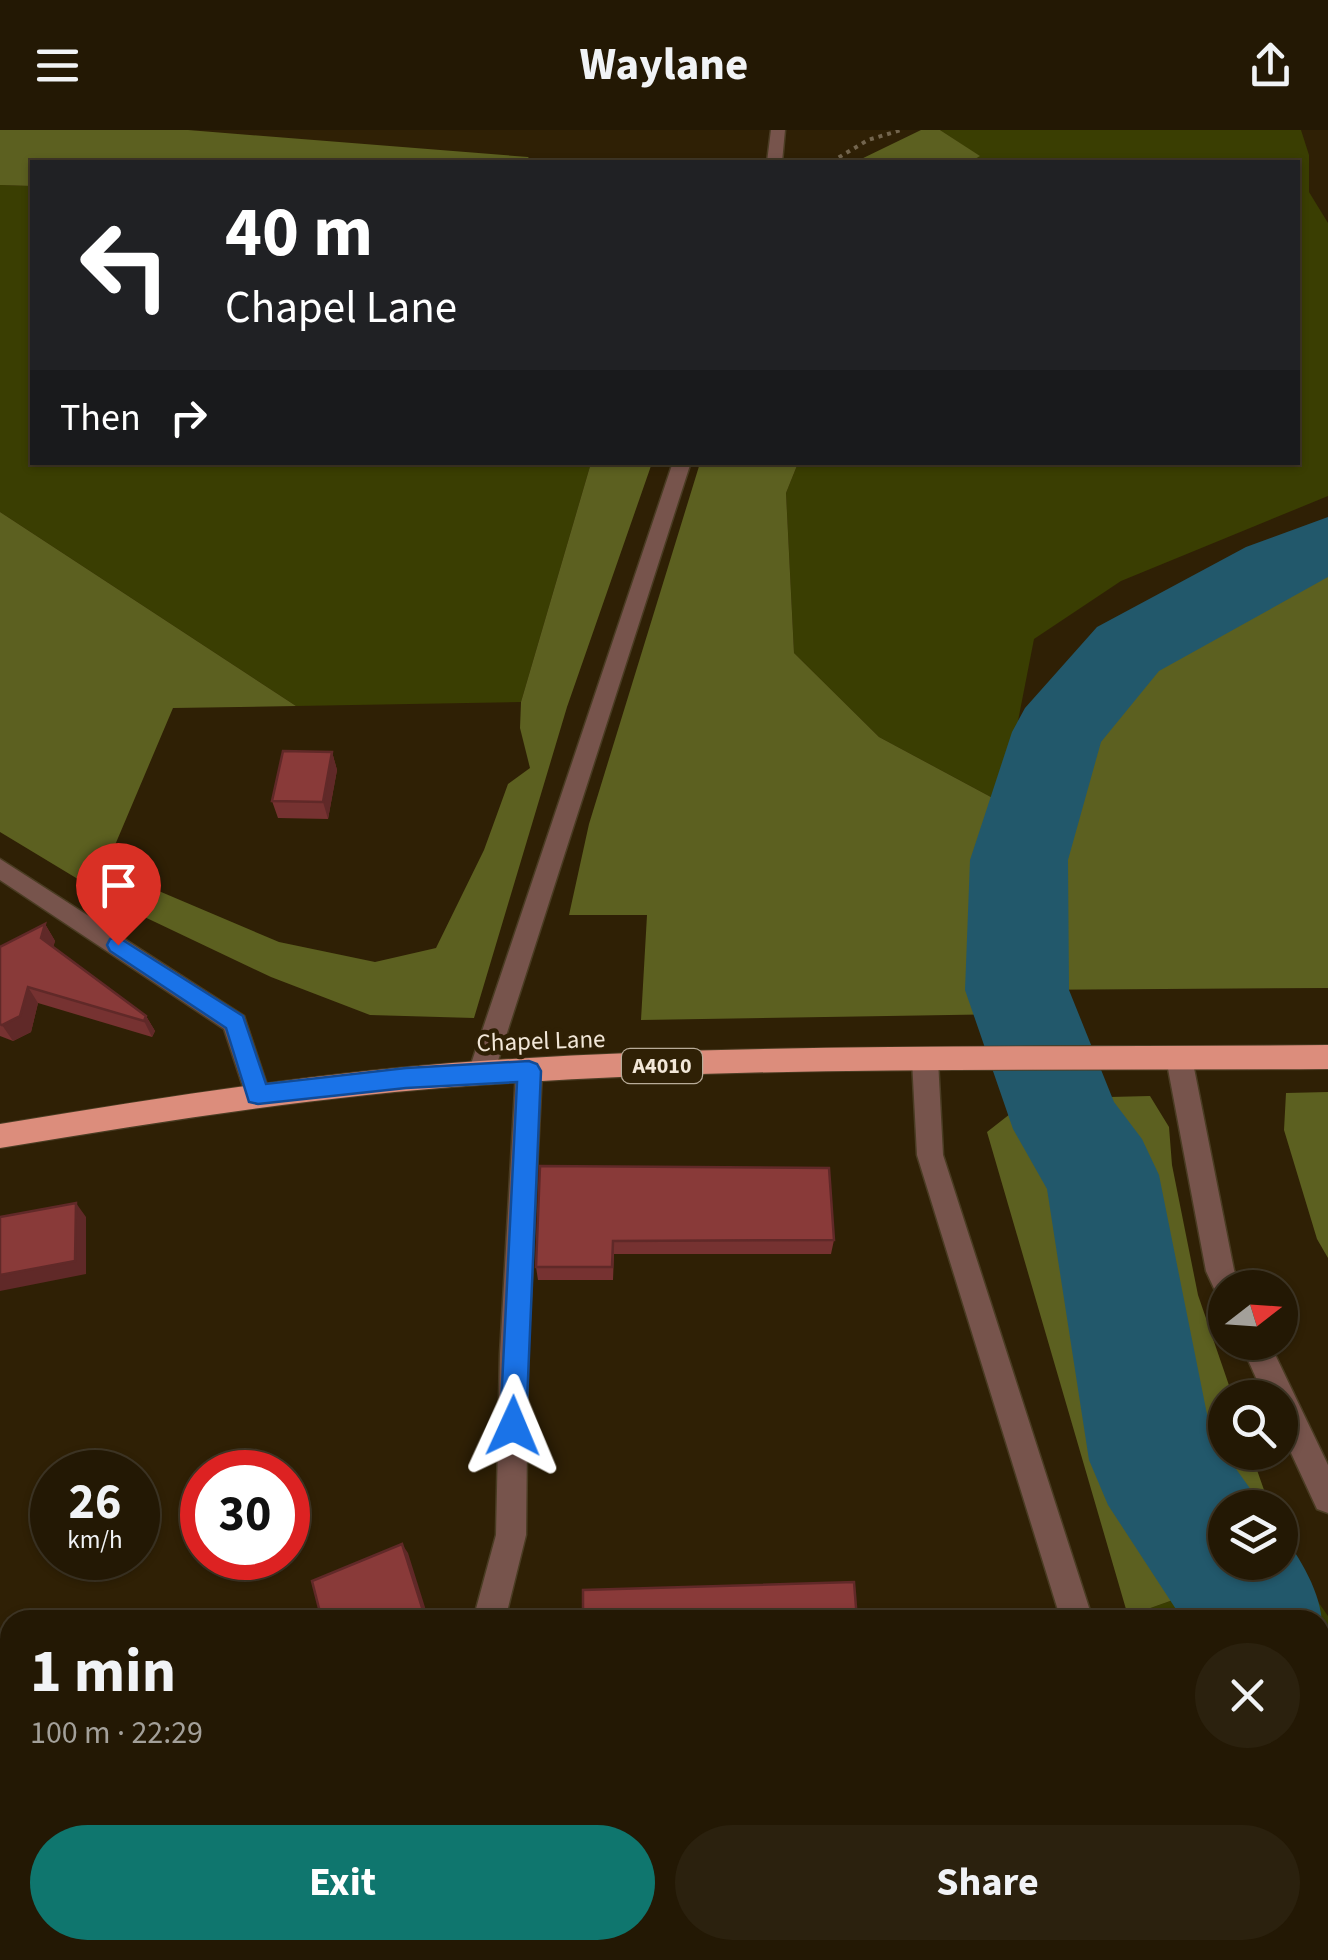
<!DOCTYPE html>
<html lang="en">
<head>
<meta charset="utf-8">
<style>
	:root { --surface:#231804; --page:#2b210e; --text:#f1f3f6; --muted:#a3a09a; --line:#403726; --accent:#0f766e }
	body { margin:0; font-family:"Source Sans 3",sans-serif; background:var(--page); color:var(--text); height:100vh; display:flex; flex-direction:column; font-size:38px; white-space:nowrap }
	* { box-sizing:border-box; margin:0 }
	p { font-size:32px; color:var(--muted) }
	.icon { flex:none; width:55px; height:55px; fill:none; stroke:currentColor; stroke-width:2; stroke-linecap:round; stroke-linejoin:round }
	.map { position:relative; flex:1; overflow:hidden }
	.side { position:absolute; left:0px; top:1480px; width:1330px; height:350px; display:flex; flex-direction:column; background:var(--surface); border-radius:30px 30px 0 0; box-shadow:0 2px 8px #0004,0 0 0 2px var(--line) }
	.side>* { flex:none }
	.guide { position:absolute; left:30px; top:30px; width:1270px; height:305px; border-radius:0px; box-shadow:0 2px 8px #0004,0 0 0 2px var(--line); background:#202124; color:#fff; overflow:hidden }
	.needle { width:65px; rotate:73deg }
	.fabs { position:absolute; left:1208px; top:1140px; display:grid; gap:20px }
	.fabs a { display:grid; place-items:center; width:90px; height:90px; border-radius:50%; background:var(--surface); box-shadow:0 2px 8px #0004,0 0 0 2px var(--line); font-size:50px }
	.speed { position:absolute; left:30px; top:1320px; display:flex; gap:20px; font-size:50px; font-weight:700; text-align:center }
	.speed>* { display:grid; place-content:center; width:130px; height:130px; border-radius:50%; background:var(--surface); box-shadow:0 2px 8px #0004,0 0 0 2px var(--line); line-height:1 }
	.speed small { font-size:25px; font-weight:400 }
	.speed .limit { border:15px solid #d22; background:#fff; color:#111 }
	.pin { position:absolute; display:grid; place-items:center; width:85px; height:85px; color:#fff; margin:-102px -42px; border-radius:50% 50% 50% 0; rotate:-45deg; box-shadow:0 0 10px #0007 }
	.pin .icon { rotate:45deg }
	.me { position:absolute; width:110px; margin:-55px; rotate:1deg; stroke-linejoin:round; filter:drop-shadow(0 0 8px #0008) }
	.turn { display:flex; align-items:center; gap:35px; height:210px; padding:0 30px; font-size:45px }
	.turn .icon { width:130px; height:130px; stroke-width:2.5 }
	.turn b { display:block; font-size:70px; line-height:85px }
	.then { display:flex; align-items:center; height:95px; padding:0 30px; background:#0003; gap:20px; font-size:38px }
	.round { display:grid; place-items:center; flex:none; width:105px; height:105px; border-radius:52px; background:var(--page) }
	.headline { display:flex; align-items:center; justify-content:space-between; height:170px; padding:0 30px }
	h1 { font-size:60px; font-weight:700; line-height:75px }
	.button { display:flex; gap:20px; margin-top:auto; padding:20px 30px }
	.button a { flex:1; height:115px; border-radius:60px; background:var(--accent); color:#fff; font-size:40px; font-weight:700; line-height:115px; text-align:center }
	.button a+a { background:var(--page); color:var(--text) }
	header { display:flex; justify-content:space-between; align-items:center; height:130px; padding:0 30px; background:var(--surface); font-size:45px; font-weight:700 }
	.map>svg:first-child { display:block }
	.green { fill:#3a3e02 }
	.forest { fill:#5c6020 }
	.lines { fill:none; stroke-linecap:round; stroke-linejoin:round }
	.river { fill:#22586b; fill-rule:evenodd }
	.service-casing { stroke:#4a3c23; stroke-width:3 }
	.minor-casing { stroke:#4a3c23; stroke-width:3 }
	.trunk-casing { stroke:#4a3c23; stroke-width:2 }
	.path { stroke:#73654e; stroke-width:4; stroke-dasharray:4 5; stroke-linecap:butt }
	.service { fill:#77544c; fill-rule:evenodd }
	.minor { fill:#77544c; fill-rule:evenodd }
	.trunk { fill:#dc8d7c; fill-rule:evenodd }
	.wall { fill:#763231 }
	.shaded-wall { fill:#602928 }
	.building { fill:#893a39; stroke:#602928; stroke-width:2.5 }
	.route { fill:#1a73e8; stroke:#114b97; stroke-width:2.5 }
	.labels { text-anchor:middle; dominant-baseline:central; stroke-width:9; stroke-linejoin:round; paint-order:stroke }
	.shield { fill:#2f2005; stroke:#b8ab99; stroke-width:2.5 }
	.shield-label { font-size:22px; font-weight:bold; fill:#f2e7d8 }
	.street-label { font-size:25px; fill:#f2e7d8; stroke:#2f2005 }
</style>
</head>
<body>
<header><svg class="icon" aria-label="menu" viewBox="0 0 24 24"><path d="M4 6h16M4 12h16M4 18h16"/></svg>Waylane<svg class="icon" aria-label="share" viewBox="0 0 24 24"><path d="M12 15V3M7 8l5-5 5 5M5 13v7h14v-7"/></svg></header>
<div class="map">
<svg width="1328" height="1830" viewBox="0 0 1328 1830">
	<rect width="100%" height="100%" fill="#2f2005"/>
	<!-- green -->
	<path class="green" d="M 940,0 L 1301,0 L 1309,25 L 1309,62 L 1328,93 L 1328,366 L 1121,451 L 1034,509 L 1002,673 L 879,607 L 794,523 L 786,363 L 798,333 L 1298,332 L 1298,32 L 970,32 L 979,26 Z
		M 0,55 L 32,56 L 32,332 L 591,333 L 521,572 L 296,576 L 0,382 Z
		M 1288,1429 L 1328,1486 L 1328,1830 L 1232,1830 L 1229,1820 L 1320,1820 L 1320,1490 L 1129,1490 L 1128,1486 Z"/>
	<!-- forest -->
	<path class="forest" d="M 0,0 L 188,0 L 528,27 L 532,32 L 32,32 L 32,56 L 0,55 Z
		M 921,0 L 940,0 L 980,26 L 970,32 L 855,32 Z
		M 591,333 L 652,333 L 567,577 L 474,888 L 370,885 L 271,847 L 134,782 L 147,756 L 279,812 L 375,832 L 436,818 L 484,720 L 508,654 L 530,638 L 520,598 L 521,572 Z
		M 700,333 L 798,333 L 786,363 L 794,523 L 879,607 L 1002,673 L 1005,845 L 1011,884 L 641,890 L 647,785 L 569,785 L 589,694 Z
		M 0,382 L 296,576 L 173,578 L 96,760 L 0,702 Z
		M 1328,414 L 1328,858 L 1017,860 L 1019,730 L 1058,602 L 1128,519 L 1276,437 Z
		M 1328,962 L 1328,1128 L 1317,1109 L 1284,1000 L 1286,963 Z
		M 1150,966 L 1169,997 L 1172,1035 L 1198,1165 L 1233,1267 L 1225,1268 L 1225,1322 L 1251,1323 L 1270,1377 L 1225,1378 L 1225,1432 L 1277,1433 L 1128,1486 L 987,1002 L 1029,969 Z"/>
	<g class="lines">
		<!-- river -->
		<path class="river" d="M 1328,387 L 1328,447 L 1159,541 L 1101,612 L 1068,730 L 1069,860 L 1114,972 L 1142,1009 L 1159,1045 L 1211,1304 L 1264,1378 L 1225,1378 L 1225,1432 L 1280,1432 L 1280,1400 C 1302,1432 1328,1471 1321,1511 L 1328,1514 L 1328,1662 L 1320,1659 L 1320,1490 L 1183,1490 L 1108,1375 L 1089,1330 L 1047,1059 L 1013,999 L 965,860 L 970,730 L 1012,602 L 1025,578 L 1097,497 L 1246,417 Z"/>
		<defs>
			<path id="service" d="M 771,0 L 785,0 L 782,32 L 767,32 Z
				M 673,332 L 691,332 L 494,943 L 490,951 L 481,954 L 472,951 L 468,943 Z
				M 1179,917 L 1188,921 L 1192,928 L 1234,1140 L 1242,1158 L 1225,1158 L 1225,1170 L 1218,1167 L 1206,1141 L 1166,928 L 1170,921 Z
				M 925,919 L 934,922 L 938,930 L 943,1025 L 1093,1490 L 1061,1490 L 917,1025 L 912,930 L 916,922 Z
				M 1240,1212 L 1269,1212 L 1328,1335 L 1328,1383 L 1317,1379 L 1280,1299 L 1280,1268 L 1265,1268 Z
				M 1150,1820 L 1186,1820 L 1188,1830 L 1152,1830 Z"/>
			<path id="minor" d="M 0,729 L 244,886 L 270,964 L 266,972 L 257,975 L 248,972 L 224,899 L 0,750 Z
				M 529,930 L 538,933 L 542,941 L 528,1224 L 526,1405 L 505,1490 L 473,1490 L 496,1405 L 500,1224 L 516,941 L 520,933 Z
				M 104,1820 L 155,1820 L 150,1830 L 99,1830 Z"/>
			<path id="trunk" d="M 1328,915 L 1328,939 C 1046,941 762,935 480,955 C 318,966 160,992 0,1018 L 0,994 C 160,968 319,942 480,931 C 762,912 1046,918 1328,915 Z"/>
		</defs>
		<!-- service casing -->
		<use href="#service" class="service-casing"/>
		<!-- minor casing -->
		<use href="#minor" class="minor-casing"/>
		<!-- trunk casing -->
		<use href="#trunk" class="trunk-casing"/>
		<!-- path -->
		<path class="path" d="M 831,32 L 868,10 L 901,0"/>
		<!-- service -->
		<use href="#service" class="service"/>
		<!-- minor -->
		<use href="#minor" class="minor"/>
		<!-- trunk -->
		<use href="#trunk" class="trunk"/>
	</g>
	<!-- wall -->
	<path class="wall" d="M 332,622 L 337,640 L 328,689 L 278,688 L 272,671 Z
		M 45,794 L 55,811 L 53,817 L 146,886 L 155,901 L 152,907 L 38,873 L 31,902 L 13,911 L 0,906 L 0,817 Z
		M 540,1036 L 834,1110 L 831,1124 L 614,1124 L 613,1150 L 538,1150 L 536,1137 Z"/>
	<!-- shaded-wall -->
	<path class="shaded-wall" d="M 332,622 L 337,640 L 328,689 L 323,672 Z
		M 45,794 L 55,811 L 51,825 L 41,808 Z
		M 28,857 L 38,873 L 31,902 L 13,911 L 2,895 Z
		M 146,886 L 155,901 L 152,907 L 144,891 Z
		M 76,1073 L 86,1087 L 86,1144 L 0,1161 L 0,1145 Z
		M 402,1414 L 408,1423 L 429,1490 L 426,1490 Z
		M 10,1809 L 10,1817 L 0,1822 L 0,1814 Z
		M 284,1820 L 293,1820 L 295,1830 L 287,1830 Z"/>
	<!-- building -->
	<path class="building" d="M 283,621 L 332,622 L 323,672 L 272,671 Z
		M 45,794 L 41,808 L 146,886 L 144,891 L 28,857 L 20,886 L 2,895 L 0,894 L 0,817 Z
		M 540,1036 L 829,1038 L 834,1110 L 613,1111 L 612,1137 L 536,1137 Z
		M 76,1073 L 75,1131 L 0,1145 L 0,1087 Z
		M 402,1414 L 426,1490 L 322,1490 L 312,1451 Z
		M 854,1452 L 857,1490 L 583,1490 L 583,1460 Z
		M 10,1680 L 10,1809 L 0,1814 L 0,1684 Z
		M 278,1820 L 284,1820 L 287,1830 L 258,1830 Z
		M 477,1820 L 888,1820 L 889,1830 L 477,1830 Z"/>
	<!-- route -->
	<path class="route" d="M 118,807 L 243,886 L 266,954 L 406,938 L 529,931 L 537,934 L 541,941 L 526,1296 L 522,1306 L 513,1310 L 504,1306 L 500,1296 L 517,952 L 406,958 L 258,974 L 249,972 L 226,898 L 110,821 L 107,815 L 110,809 Z"/>
	<g class="labels">
		<!-- shield labels -->
		<rect class="shield" x="622" y="919" width="80" height="34" rx="8"/>
		<g class="shield-label">
			<text x="662" y="936">A4010</text>
		</g>
		<!-- street labels -->
		<g class="street-label">
			<text transform="translate(541 911) rotate(-2)">Chapel Lane</text>
		</g>
	</g>
</svg>
<div class="fabs">
<a><svg class="needle" viewBox="-14 -14 28 28"><path d="M0-13l5 13h-10z" fill="#e53935"/><path d="M0 13l5-13h-10z" fill="#a3a09a"/></svg></a>
<a><svg class="icon" aria-label="search" viewBox="0 0 24 24"><circle cx="10" cy="10" r="6"/><path d="M15 15l6 6"/></svg></a>
<a><svg class="icon" aria-label="layers" viewBox="0 0 24 24"><path d="M12 4l9 5-9 5-9-5zM3 14l9 5 9-5"/></svg></a>
</div>
<div class="speed"><div>26<small>km/h</small></div><div class="limit">30</div></div>
<div class="pin" style="left:118px;top:815px;background:#d93025"><svg class="icon" aria-label="arrive" viewBox="0 0 24 24"><path d="M6 21V4h12l-3 4 3 4H6"/></svg></div>
<svg class="me" style="left:513px;top:1296px" viewBox="-20 -20 40 40"><path d="M0-17L14 15 0 8-14 15z" fill="#1a73e8" stroke="#fff" stroke-width="4"/></svg>
<div class="guide">
<div class="turn"><svg class="icon" aria-label="left" viewBox="0 0 24 24"><path d="M17 20v-9H6M10 6l-5 5 5 5"/></svg><div><b>40 m</b>Chapel Lane</div></div>
<div class="then">Then<svg class="icon" aria-label="right" viewBox="0 0 24 24"><path d="M7 20v-9h11M14 6l5 5-5 5"/></svg></div>
</div>
<section class="side">
<div class="headline"><div><h1>1 min</h1><p>100 m · 22:29</p></div><a class="round"><svg class="icon" aria-label="close" viewBox="0 0 24 24"><path d="M6 6l12 12M18 6L6 18"/></svg></a></div>
<div class="button"><a>Exit</a><a>Share</a></div>
</section>
</div>
</body>
</html>
